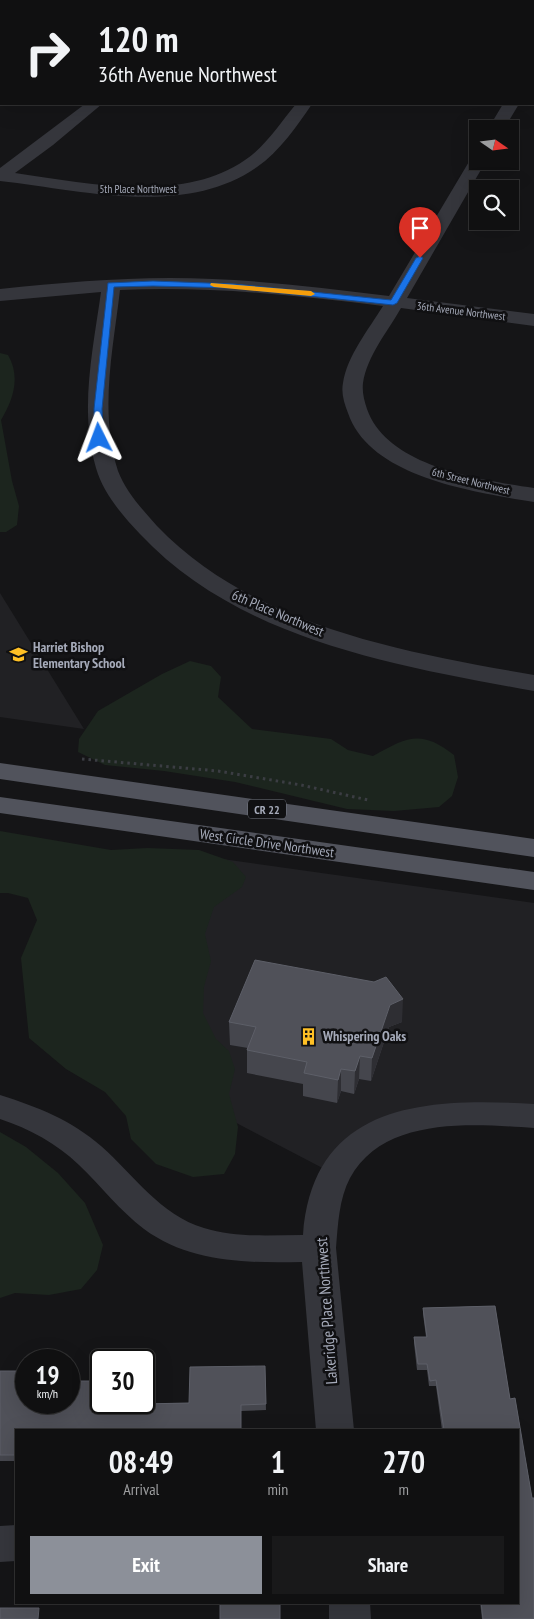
<!DOCTYPE html>
<html lang="en">
<head>
<meta charset="utf-8">
<style>
	:root { --surface:#101011; --page:#19191a; --text:#f1f3f6; --muted:#9c9d9f; --line:#303031; --accent:#8c9099 }
	body { margin:0; font-family:"PT Sans Narrow",sans-serif; background:var(--page); color:var(--text); height:100vh; display:flex; flex-direction:column; font-size:19px; white-space:nowrap }
	* { box-sizing:border-box; margin:0 }
	p { font-size:16px; color:var(--muted) }
	.icon { flex:none; width:28px; height:28px; fill:none; stroke:currentColor; stroke-width:2; stroke-linecap:round; stroke-linejoin:round }
	.map { position:relative; flex:1; overflow:hidden }
	.panel { position:absolute; left:15px; top:1429px; width:504px; height:175px; display:flex; flex-direction:column; background:var(--surface); border-radius:0px; box-shadow:0 5px 20px #0002,0 0 0 1px var(--line) }
	.panel>* { flex:none }
	.banner { position:absolute; left:0px; top:0px; width:535px; height:105px; box-shadow:0 5px 20px #0002,0 0 0 1px var(--line); background:#101011; color:var(--text); overflow:hidden }
	.needle { width:32px; rotate:104deg }
	.controls { position:absolute; left:469px; top:120px; display:grid; gap:10px }
	.controls a { display:grid; place-items:center; width:50px; height:50px; border-radius:0px; background:var(--surface); box-shadow:0 5px 20px #0002,0 0 0 1px var(--line); font-size:25px }
	.speed { position:absolute; left:15px; top:1349px; display:flex; gap:10px; font-size:25px; font-weight:700; text-align:center }
	.speed>* { display:grid; place-content:center; width:65px; height:65px; border-radius:50%; background:var(--surface); box-shadow:0 5px 20px #0002,0 0 0 1px var(--line); line-height:1 }
	.speed small { font-size:12px; font-weight:400 }
	.speed .limit { border:2px solid #111; border-radius:8px; background:#fff; color:#111 }
	.pin { position:absolute; display:grid; place-items:center; width:42px; height:42px; color:#fff; margin:-51px -21px; border-radius:50% 50% 50% 0; rotate:-45deg; box-shadow:0 0 5px #0007 }
	.pin .icon { rotate:45deg }
	.me { position:absolute; width:55px; margin:-28px; rotate:357deg; stroke-linejoin:round; filter:drop-shadow(0 0 4px #0008) }
	.turn { display:flex; align-items:center; gap:18px; height:105px; padding:0 15px; font-size:22px }
	.turn .icon { width:65px; height:65px; stroke-width:2.5 }
	.turn b { display:block; font-size:35px; line-height:42px }
	.eta { display:flex; justify-content:space-evenly; align-items:center; height:85px; text-align:center }
	.eta b { font-size:30px; font-weight:700; line-height:35px }
	.primary-button { display:flex; gap:10px; margin-top:auto; padding:10px 15px }
	.primary-button a { flex:1; height:58px; border-radius:0px; background:var(--accent); color:#fff; font-size:20px; font-weight:700; line-height:58px; text-align:center }
	.primary-button a+a { background:var(--page); color:var(--text) }
	.map>svg:first-child { display:block }
	.built { fill:#212124 }
	.green { fill:#1c251e }
	.lines { fill:none; stroke-linecap:round; stroke-linejoin:round }
	.path { stroke:#3b3d43; stroke-width:3; stroke-dasharray:2.5 4; stroke-linecap:butt }
	.minor { fill:#35363c; fill-rule:evenodd }
	.major { fill:#51535c; fill-rule:evenodd }
	.wall { fill:#45464d }
	.shaded-wall { fill:#2e2e33 }
	.building { fill:#505159; stroke:#5d5f68 }
	.route { fill:#1a73e8; stroke:#114b97 }
	.slow { fill:#f59e0b }
	.labels { text-anchor:middle; dominant-baseline:central; stroke-width:5; stroke-linejoin:round; paint-order:stroke }
	.far-street-label { font-size:11px; fill:#a5aab9; stroke:#101012 }
	.shield { fill:#101012; stroke:#787c87; stroke-width:1 }
	.shield-label { font-size:12px; font-weight:bold; fill:#a5aab9 }
	.street-label { font-size:14px; fill:#a5aab9; stroke:#101012 }
	.poi-label { font-size:14px; font-weight:bold; fill:#a5aab9; stroke:#101012; text-anchor:start }
	.near-street-label { font-size:16px; fill:#a5aab9; stroke:#101012 }
</style>
</head>
<body>
<div class="map">
<svg width="534" height="1619" viewBox="0 0 534 1619">
	<rect width="100%" height="100%" fill="#151517"/>
	<!-- built -->
	<path class="built" d="M 0,593 L 84,729 L 0,717 Z
		M 166,851 L 534,903 L 534,1116 L 411,1120 L 334,1174 L 204,1106 Z"/>
	<!-- green -->
	<path class="green" d="M 0,353 L 8,355 C 21,377 13,400 1,420 L 12,481 L 19,506 L 17,525 L 6,532 L 0,532 Z
		M 190,661 L 211,666 L 221,677 L 218,697 L 252,729 L 331,739 L 348,750 L 373,756 C 407,737 421,729 454,755 L 458,777 L 452,796 L 439,807 L 394,811 L 347,809 L 235,782 L 164,771 L 105,765 L 78,752 L 79,739 L 98,711 L 162,674 Z
		M 0,831 L 111,850 L 147,848 L 199,850 L 233,862 L 246,877 L 242,887 L 214,907 L 205,934 L 211,961 L 204,987 L 203,1013 L 216,1039 L 229,1051 L 235,1069 L 229,1094 L 238,1127 L 235,1154 L 224,1174 L 193,1177 L 156,1164 L 131,1139 L 126,1116 L 105,1092 L 66,1069 L 29,1038 L 21,958 L 37,920 L 28,898 L 8,893 L 0,893 Z
		M 0,1132 L 26,1147 L 58,1173 L 85,1203 L 103,1245 L 97,1270 L 81,1289 L 49,1295 L 15,1293 L 0,1298 Z"/>
	<g class="lines">
		<!-- path -->
		<path class="path" d="M 82,759 L 218,771 L 301,785 L 368,800"/>
		<!-- minor -->
		<path class="minor" d="M 427,0 L 445,0 L 446,1 L 428,1 Z
			M 85,104 L 102,104 L 53,145 L 15,173 C 86,183 182,204 245,160 C 266,146 280,123 296,104 L 312,104 C 297,126 279,152 257,167 C 184,218 81,190 0,181 L 0,168 Z
			M 503,104 L 519,104 L 504,129 L 488,129 Z
			M 478,155 L 478,161 L 486,161 L 407,298 L 534,314 L 534,326 L 401,308 C 388,331 367,356 363,383 C 362,392 364,400 367,409 C 387,467 481,480 534,488 L 534,502 C 475,492 370,478 348,413 C 344,403 341,393 343,383 C 347,356 369,329 383,306 C 296,295 208,286 120,290 C 113,350 99,412 118,471 C 126,492 142,509 157,526 C 253,626 403,652 534,675 L 534,691 C 397,666 239,640 140,534 C 122,515 103,493 96,468 C 79,410 93,350 101,292 L 0,301 L 0,289 C 57,283 113,278 170,278 C 243,278 317,287 389,296 L 470,160 L 472,157 Z
			M 0,1095 C 38,1107 71,1120 101,1146 C 134,1175 160,1215 204,1228 C 235,1238 270,1235 303,1235 C 313,1101 428,1098 534,1104 L 534,1128 C 475,1124 384,1115 350,1178 C 339,1199 338,1224 336,1248 L 354,1430 L 316,1430 L 302,1262 C 248,1263 190,1263 144,1229 C 120,1211 101,1186 79,1165 C 56,1143 30,1129 0,1119 Z
			M 16,1525 L 16,1561 L 0,1562 L 0,1526 Z
			M 329,1602 L 370,1602 L 371,1619 L 329,1619 Z"/>
		<!-- major -->
		<path class="major" d="M 0,763 L 534,839 L 534,857 L 0,779 Z
			M 0,797 L 534,872 L 534,890 L 0,813 Z"/>
	</g>
	<!-- wall -->
	<path class="wall" d="M 229,1022 L 402,1022 L 389,1027 L 371,1081 L 359,1079 L 354,1094 L 341,1091 L 337,1103 L 303,1096 L 303,1084 L 247,1073 L 247,1050 L 248,1048 L 230,1045 Z
		M 495,1306 L 510,1399 L 515,1398 L 532,1498 L 534,1498 L 534,1619 L 482,1619 L 480,1602 L 518,1602 L 518,1430 L 442,1430 L 436,1386 L 429,1386 L 427,1370 L 417,1370 L 414,1343 L 414,1337 L 426,1337 L 423,1314 L 423,1308 Z
		M 265,1366 L 266,1410 L 241,1411 L 16,1430 L 16,1461 L 0,1461 L 0,1371 L 26,1402 L 141,1402 L 141,1404 L 189,1403 Z"/>
	<!-- shaded-wall -->
	<path class="shaded-wall" d="M 403,999 L 402,1022 L 389,1027 L 371,1081 L 372,1058 L 390,1005 Z
		M 360,1056 L 359,1079 L 354,1094 L 355,1071 Z
		M 341,1069 L 341,1091 L 337,1103 L 338,1080 Z"/>
	<!-- building -->
	<path class="building" d="M 255,960 L 374,982 L 386,977 L 403,999 L 390,1005 L 372,1058 L 360,1056 L 355,1071 L 341,1069 L 338,1080 L 304,1073 L 307,1062 L 247,1050 L 256,1027 L 229,1022 Z
		M 495,1306 L 510,1399 L 515,1398 L 532,1498 L 534,1498 L 534,1619 L 483,1619 L 481,1602 L 518,1602 L 518,1430 L 444,1430 L 436,1380 L 430,1381 L 427,1364 L 418,1364 L 414,1337 L 427,1337 L 423,1308 Z
		M 265,1366 L 266,1404 L 241,1405 L 241,1430 L 16,1430 L 16,1455 L 0,1455 L 0,1371 L 26,1371 L 26,1402 L 69,1402 L 69,1381 L 101,1381 L 101,1402 L 141,1402 L 141,1404 L 189,1403 L 190,1367 Z
		M 220,1603 L 280,1603 L 280,1619 L 220,1619 Z
		M 0,1608 L 39,1608 L 38,1619 L 0,1619 Z"/>
	<!-- route -->
	<path class="route" d="M 420,256 L 423,258 L 397,303 L 393,305 L 234,288 L 153,286 L 114,287 L 102,409 L 104,438 L 99,441 L 95,438 L 94,409 L 108,283 L 153,281 L 234,284 L 391,300 L 416,258 Z"/>
	<!-- slow -->
	<path class="slow" d="M 211,283 L 311,291 L 315,294 L 311,296 L 214,287 L 210,285 Z"/>
	<!-- icons -->
	<defs>
		<symbol id="school-bare" viewBox="-9 -9 18 18"><path d="M0-5L7-2L0 1L-7-2ZM-4 1L0 2.5L4 1V4Q0 6-4 4Z" fill="#ffc025" stroke="#101012" stroke-width="2.5" paint-order="stroke"/></symbol>
		<symbol id="building-bare" viewBox="-9 -9 18 18"><path d="M-4-6H4V6H1V3H-1V6H-4ZM-2.5-4.3h1.7v1.8h-1.7ZM.8-4.3h1.7v1.8H.8ZM-2.5-1h1.7V.8h-1.7ZM.8-1h1.7V.8H.8Z" fill="#ffc025" stroke="#101012" stroke-width="2.5" paint-order="stroke"/></symbol>
	</defs>
	<g fill-rule="evenodd">
		<use href="#school-bare" x="6" y="642" width="25" height="25"/>
		<use href="#building-bare" x="296" y="1024" width="25" height="25"/>
	</g>
	<g class="labels">
		<!-- far-street labels -->
		<g class="far-street-label">
			<text x="138" y="189">5th Place Northwest</text>
			<text transform="translate(461 311) rotate(7)">36th Avenue Northwest</text>
			<text transform="translate(471 481) rotate(14)">6th Street Northwest</text>
		</g>
		<!-- shield labels -->
		<rect class="shield" x="248" y="799.5" width="38" height="19" rx="4"/>
		<g class="shield-label">
			<text x="267" y="809">CR 22</text>
		</g>
		<!-- street labels -->
		<g class="street-label">
			<text transform="translate(278 613) rotate(23)">6th Place Northwest</text>
			<text transform="translate(267 843) rotate(8)">West Circle Drive Northwest</text>
		</g>
		<!-- poi labels -->
		<g class="poi-label">
			<text x="33" y="647">Harriet Bishop<tspan x="33" dy="16">Elementary School</tspan></text>
			<text x="323" y="1036">Whispering Oaks</text>
		</g>
		<!-- near-street labels -->
		<g class="near-street-label">
			<text transform="translate(326 1311) rotate(-94)">Lakeridge Place Northwest</text>
		</g>
	</g>
</svg>
<div class="controls">
<a><svg class="needle" viewBox="-14 -14 28 28"><path d="M0-13l5 13h-10z" fill="#e53935"/><path d="M0 13l5-13h-10z" fill="#9c9d9f"/></svg></a>
<a><svg class="icon" aria-label="search" viewBox="0 0 24 24"><circle cx="10" cy="10" r="6"/><path d="M15 15l6 6"/></svg></a>
</div>
<div class="speed"><div>19<small>km/h</small></div><div class="limit">30</div></div>
<div class="pin" style="left:420px;top:258px;background:#d93025"><svg class="icon" aria-label="arrive" viewBox="0 0 24 24"><path d="M6 21V4h12l-3 4 3 4H6"/></svg></div>
<svg class="me" style="left:99px;top:438px" viewBox="-20 -20 40 40"><path d="M0-17L14 15 0 8-14 15z" fill="#1a73e8" stroke="#fff" stroke-width="4"/></svg>
<div class="banner">
<div class="turn"><svg class="icon" aria-label="right" viewBox="0 0 24 24"><path d="M7 20v-9h11M14 6l5 5-5 5"/></svg><div><b>120 m</b>36th Avenue Northwest</div></div>
</div>
<section class="panel">
<div class="eta">
<div><b>08:49</b><p>Arrival</p></div>
<div><b>1</b><p>min</p></div>
<div><b>270</b><p>m</p></div>
</div>
<div class="primary-button"><a>Exit</a><a>Share</a></div>
</section>
</div>
</body>
</html>
